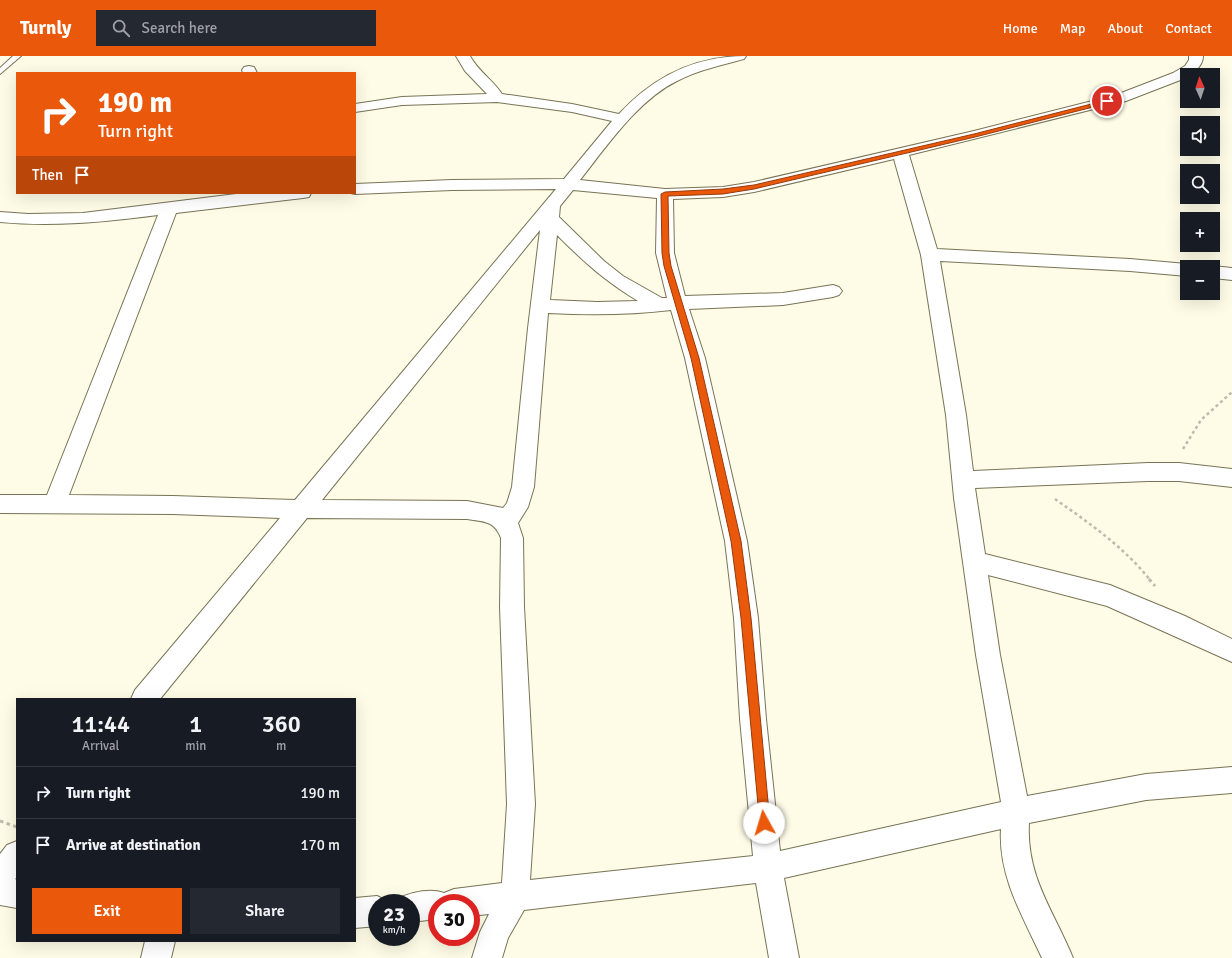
<!DOCTYPE html>
<html lang="en">
<head>
<meta charset="utf-8">
<style>
	:root { --surface:#171b24; --page:#242831; --text:#f1f3f6; --muted:#9ea1a6; --line:#363941; --accent:#ea580c }
	body { margin:0; font-family:Signika,sans-serif; background:var(--page); color:var(--text); height:100vh; display:flex; flex-direction:column; font-size:15px; white-space:nowrap }
	* { box-sizing:border-box; margin:0 }
	p { font-size:13px; color:var(--muted) }
	.icon { flex:none; width:22px; height:22px; fill:none; stroke:currentColor; stroke-width:2; stroke-linecap:round; stroke-linejoin:round }
	.map { position:relative; flex:1; overflow:hidden }
	.details { position:absolute; left:16px; top:642px; width:340px; height:244px; display:flex; flex-direction:column; background:var(--surface); border-radius:0px; box-shadow:0 4px 16px #0002 }
	.details>* { flex:none }
	.banner { position:absolute; left:16px; top:16px; width:340px; height:122px; border-radius:0px; box-shadow:0 4px 16px #0002; background:#ea580c; color:#fff; overflow:hidden }
	.needle { width:26px; rotate:357deg }
	.fabs { position:absolute; left:1180px; top:12px; display:grid; gap:8px }
	.fabs a { display:grid; place-items:center; width:40px; height:40px; border-radius:0px; background:var(--surface); box-shadow:0 4px 16px #0002; font-size:20px }
	.speed { position:absolute; left:368px; top:838px; display:flex; gap:8px; font-size:20px; font-weight:700; text-align:center }
	.speed>* { display:grid; place-content:center; width:52px; height:52px; border-radius:50%; background:var(--surface); box-shadow:0 4px 16px #0002; line-height:1 }
	.speed small { font-size:10px; font-weight:400 }
	.speed .limit { border:6px solid #d22; background:#fff; color:#111 }
	.pin { position:absolute; display:grid; place-items:center; width:34px; height:34px; color:#fff; margin:-17px; border:2px solid #fff; border-radius:50%; box-shadow:0 1px 4px #0007 }
	.me { position:absolute; width:44px; margin:-22px; rotate:354deg; stroke-linejoin:round; filter:drop-shadow(0 0 3px #0008) }
	.turn { display:flex; align-items:center; gap:14px; height:84px; padding:0 16px; font-size:18px }
	.turn .icon { width:52px; height:52px; stroke-width:2.5 }
	.turn b { display:block; font-size:28px; line-height:34px }
	.then { display:flex; align-items:center; height:38px; padding:0 16px; background:#0003; gap:8px; font-size:15px }
	.eta { display:flex; justify-content:space-evenly; align-items:center; height:68px; text-align:center }
	.eta b { font-size:24px; font-weight:600; line-height:28px }
	.cta { display:flex; gap:8px; margin-top:auto; padding:8px 16px }
	.cta a { flex:1; height:46px; border-radius:0px; background:var(--accent); color:#fff; font-size:16px; font-weight:600; line-height:46px; text-align:center }
	.cta a+a { background:var(--page); color:var(--text) }
	ul { padding:0; list-style:none }
	li { display:flex; align-items:center; gap:12px; height:52px; padding:0 16px; border-top:1px solid var(--line) }
	li div { flex:1 }
	li b { display:block; font-size:15px }
	li em { font-style:normal }
	header { display:flex; align-items:center; gap:24px; box-sizing:border-box; height:56px; padding:0 20px; background:var(--accent); color:#fff }
	header strong { font-size:19px }
	nav { display:flex; gap:22px; margin-inline-start:auto; font-size:14px }
	.search { width:280px; height:36px; background:var(--page); display:flex; align-items:center; gap:10px; box-sizing:border-box; padding:0 14px; border-radius:0px; color:var(--muted); font-size:15px }
	.map>svg:first-child { display:block }
	.lines { fill:none; stroke-linecap:round; stroke-linejoin:round }
	.service-casing { stroke:#797456; stroke-width:2 }
	.minor-casing { stroke:#797456; stroke-width:2 }
	.path-far1 { stroke:#bebba9; stroke-width:2.5; stroke-dasharray:3 3; stroke-linecap:butt }
	.path { stroke:#bebba9; stroke-width:3; stroke-dasharray:3.5 3.5; stroke-linecap:butt }
	.service { fill:#fff; fill-rule:evenodd }
	.minor { fill:#fff; fill-rule:evenodd }
	.route { fill:#ea580c; stroke:#983908 }
</style>
</head>
<body>
<header>
<strong>Turnly</strong>
<div class="search"><svg class="icon" aria-label="search" viewBox="0 0 24 24"><circle cx="10" cy="10" r="6"/><path d="M15 15l6 6"/></svg>Search here</div>
<nav><a>Home</a><a>Map</a><a>About</a><a>Contact</a></nav>
</header>
<div class="map">
<svg width="1232" height="902" viewBox="0 0 1232 902">
	<rect width="100%" height="100%" fill="#fefbe6"/>
	<g class="lines">
		<defs>
			<path id="service" d="M 13,0 L 21,0 L 0,18 L 0,12 Z"/>
			<path id="minor" d="M 456,0 L 470,0 C 478,15 493,24 502,38 L 572,48 L 619,58 C 654,20 695,0 746,0 L 744,3 C 722,9 698,14 677,25 C 638,44 607,90 580,124 L 665,133 L 723,131 L 754,126 L 974,75 L 1116,39 L 1173,17 L 1185,10 L 1189,4 L 1189,0 L 1203,0 C 1203,12 1190,19 1183,23 L 1126,45 L 909,99 L 937,193 L 1130,203 L 1187,208 L 1194,211 L 1187,211 L 1187,220 L 1130,215 L 940,205 L 966,359 L 973,415 L 1148,407 L 1179,407 L 1232,413 L 1232,431 L 1179,425 L 1148,425 L 975,432 L 985,498 L 1110,529 L 1185,560 L 1232,583 L 1232,606 L 1107,550 L 988,519 L 1000,599 L 1027,740 L 1146,718 L 1232,711 L 1232,737 L 1146,744 L 1029,767 C 1026,821 1054,855 1073,902 L 1042,902 C 1023,861 998,820 1001,773 L 784,822 L 799,902 L 769,902 L 756,827 L 524,854 L 508,882 L 502,902 L 472,902 L 480,876 L 489,858 L 471,860 L 471,847 L 437,847 L 437,863 L 411,866 L 411,847 L 398,847 L 401,841 C 413,836 431,832 444,837 L 454,833 L 502,827 L 507,748 L 500,551 L 501,482 C 494,464 484,466 467,463 L 307,462 L 160,643 L 131,643 L 135,634 L 280,462 L 173,458 L 0,457 L 0,439 L 47,439 L 158,159 C 105,166 53,171 0,166 L 0,156 L 28,158 L 83,157 L 244,137 L 311,137 L 309,141 L 303,142 L 176,157 L 69,439 L 173,440 L 295,444 L 556,133 L 452,134 L 355,138 L 351,137 L 355,137 L 355,128 L 452,124 L 564,123 L 612,65 L 572,56 L 497,46 L 402,49 L 355,56 L 355,48 L 402,41 L 487,38 L 465,15 ZM 894,103 L 921,199 L 946,359 L 954,442 L 976,599 L 1001,746 L 780,795 L 766,663 L 758,562 L 747,485 L 705,302 L 689,253 L 783,249 L 833,241 L 839,239 L 842,235 L 839,231 L 833,229 L 783,237 L 685,240 L 674,197 L 673,143 L 723,141 L 754,136 ZM 573,134 L 657,142 L 656,197 L 667,242 L 662,242 L 623,220 L 604,205 L 559,161 L 560,150 ZM 540,174 L 528,272 L 512,431 L 507,447 L 503,452 L 467,445 L 322,444 ZM 557,179 C 585,207 604,224 638,245 L 597,246 L 550,244 ZM 671,254 L 685,302 L 725,485 L 734,562 L 740,663 L 753,800 L 530,824 L 535,748 L 524,551 L 523,482 L 518,467 L 528,451 L 534,431 L 548,257 C 590,259 630,259 671,254 Z
				M 249,10 L 254,11 L 257,17 L 243,17 L 242,14 L 244,11 Z
				M 1213,210 L 1232,212 L 1232,224 L 1213,222 L 1213,211 L 1209,211 Z
				M 17,785 L 17,821 L 15,823 L 17,824 L 17,852 L 0,849 L 0,798 L 7,789 Z
				M 377,840 L 387,845 L 388,847 L 377,847 L 377,870 L 355,872 L 355,842 Z
				M 145,885 L 175,885 L 171,902 L 141,902 Z"/>
		</defs>
		<!-- service casing -->
		<use href="#service" class="service-casing"/>
		<!-- minor casing -->
		<use href="#minor" class="minor-casing"/>
		<!-- path-far1 -->
		<path class="path-far1" d="M 1183,393 L 1201,364 L 1232,336
			M 1055,443 C 1089,467 1124,491 1150,524"/>
		<!-- path -->
		<path class="path" d="M 1149,523 L 1155,530
			M 0,765 L 17,771"/>
		<!-- service -->
		<use href="#service" class="service"/>
		<!-- minor -->
		<use href="#minor" class="minor"/>
	</g>
	<!-- route -->
	<path class="route" d="M 1107,44 L 1110,45 L 1109,47 L 975,81 L 754,133 L 723,138 L 668,140 L 669,197 L 671,210 L 699,302 L 741,485 L 751,562 L 770,767 L 768,771 L 764,773 L 760,771 L 741,562 L 731,485 L 691,302 L 664,210 L 662,197 L 661,138 L 665,136 L 723,133 L 754,129 L 974,78 Z"/>
</svg>
<div class="fabs">
<a><svg class="needle" viewBox="-14 -14 28 28"><path d="M0-13l5 13h-10z" fill="#e53935"/><path d="M0 13l5-13h-10z" fill="#9ea1a6"/></svg></a>
<a><svg class="icon" aria-label="sound" viewBox="0 0 24 24"><path d="M4 9h4l5-4v14l-5-4H4zM17 9q2 3 0 6"/></svg></a>
<a><svg class="icon" aria-label="search" viewBox="0 0 24 24"><circle cx="10" cy="10" r="6"/><path d="M15 15l6 6"/></svg></a>
<a>+</a>
<a>−</a>
</div>
<div class="speed"><div>23<small>km/h</small></div><div class="limit">30</div></div>
<div class="pin" style="left:1107px;top:45px;background:#d93025"><svg class="icon" aria-label="arrive" viewBox="0 0 24 24"><path d="M6 21V4h12l-3 4 3 4H6"/></svg></div>
<svg class="me" style="left:764px;top:767px" viewBox="-20 -20 40 40"><circle r="19" fill="#fff"/><path d="M0-13L10 11 0 6-10 11z" fill="#ea580c"/></svg>
<div class="banner">
<div class="turn"><svg class="icon" aria-label="right" viewBox="0 0 24 24"><path d="M7 20v-9h11M14 6l5 5-5 5"/></svg><div><b>190 m</b>Turn right</div></div>
<div class="then">Then<svg class="icon" aria-label="arrive" viewBox="0 0 24 24"><path d="M6 21V4h12l-3 4 3 4H6"/></svg></div>
</div>
<section class="details">
<div class="eta">
<div><b>11:44</b><p>Arrival</p></div>
<div><b>1</b><p>min</p></div>
<div><b>360</b><p>m</p></div>
</div>
<ul>
<li><svg class="icon" aria-label="right" viewBox="0 0 24 24"><path d="M7 20v-9h11M14 6l5 5-5 5"/></svg><div><b>Turn right</b></div><em>190 m</em></li>
<li><svg class="icon" aria-label="arrive" viewBox="0 0 24 24"><path d="M6 21V4h12l-3 4 3 4H6"/></svg><div><b>Arrive at destination</b></div><em>170 m</em></li>
</ul>
<div class="cta"><a>Exit</a><a>Share</a></div>
</section>
</div>
</body>
</html>
